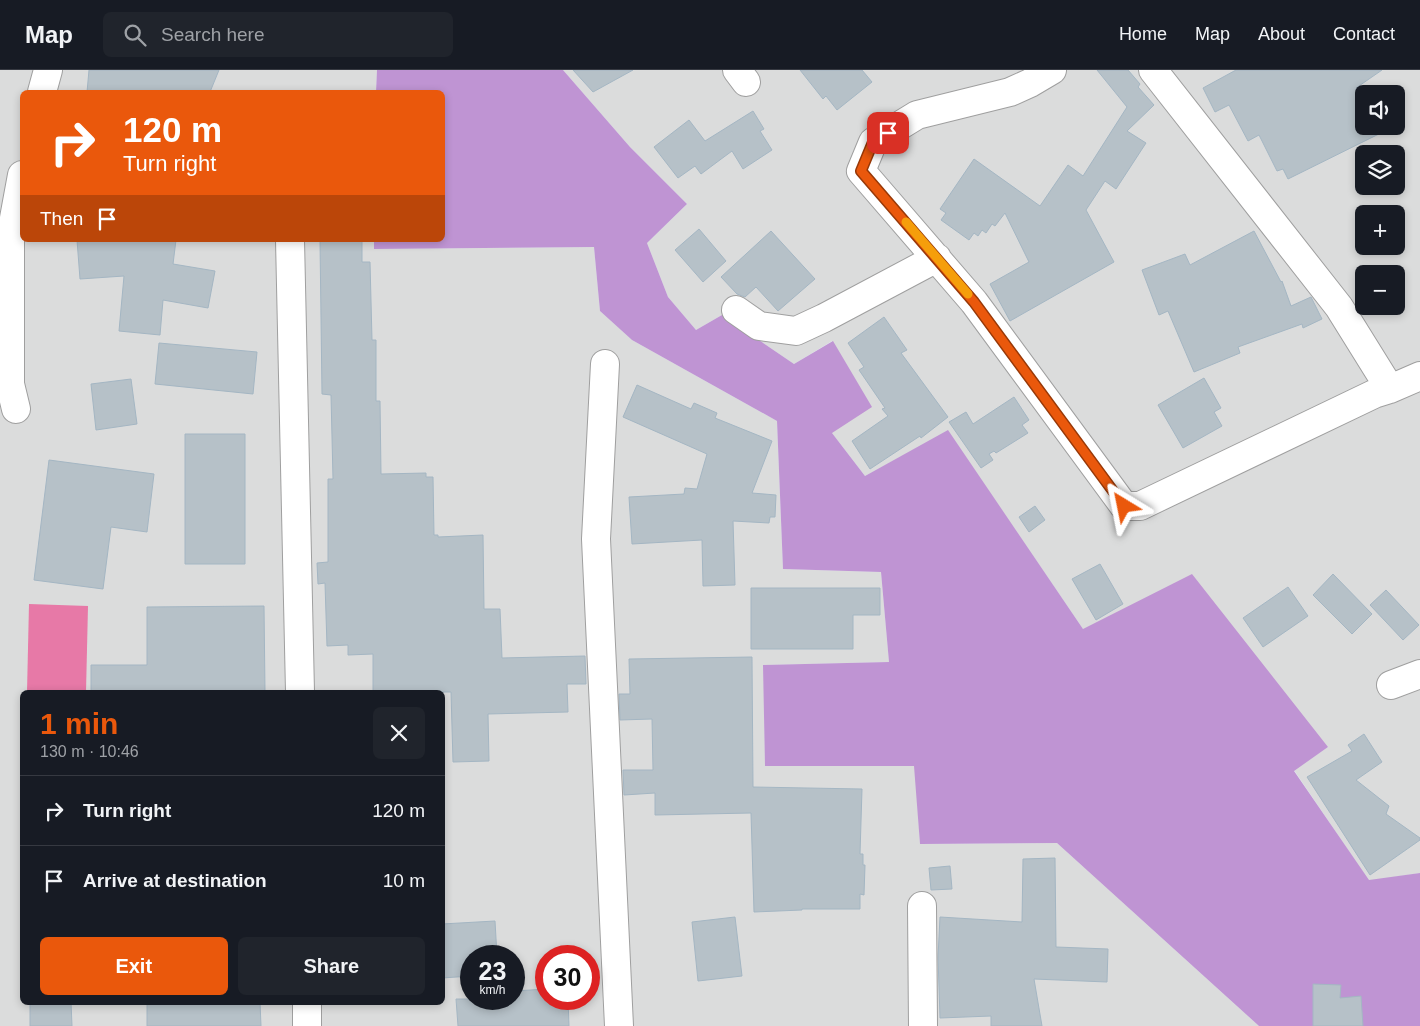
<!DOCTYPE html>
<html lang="en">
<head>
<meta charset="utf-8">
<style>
	:root { --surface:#171b24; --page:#20242c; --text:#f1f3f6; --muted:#9ea1a6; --line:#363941; --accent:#ea580c }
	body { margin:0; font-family:Helvetica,sans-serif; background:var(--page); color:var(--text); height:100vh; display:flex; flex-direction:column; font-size:19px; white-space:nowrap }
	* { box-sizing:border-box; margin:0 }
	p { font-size:16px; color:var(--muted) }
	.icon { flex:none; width:28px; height:28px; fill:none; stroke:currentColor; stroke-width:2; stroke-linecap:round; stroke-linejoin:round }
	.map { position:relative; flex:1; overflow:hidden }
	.sheet { position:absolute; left:20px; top:620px; width:425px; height:315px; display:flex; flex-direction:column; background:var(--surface); border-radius:8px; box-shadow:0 2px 8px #0003 }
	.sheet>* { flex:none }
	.top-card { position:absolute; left:20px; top:20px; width:425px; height:152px; border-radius:8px; box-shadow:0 2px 8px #0003; background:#ea580c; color:#fff; overflow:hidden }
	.controls { position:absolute; left:1355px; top:15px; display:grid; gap:10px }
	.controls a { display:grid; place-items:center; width:50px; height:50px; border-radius:8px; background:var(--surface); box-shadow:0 2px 8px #0003; font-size:25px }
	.speed { position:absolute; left:460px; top:875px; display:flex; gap:10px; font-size:25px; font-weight:700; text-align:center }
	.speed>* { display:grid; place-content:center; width:65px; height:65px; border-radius:50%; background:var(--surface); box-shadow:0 2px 8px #0003; line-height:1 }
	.speed small { font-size:12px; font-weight:400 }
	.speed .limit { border:8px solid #d22; background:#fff; color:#111 }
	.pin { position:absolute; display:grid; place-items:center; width:42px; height:42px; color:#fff; margin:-21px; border-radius:10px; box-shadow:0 2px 8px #0006 }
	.me { position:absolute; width:55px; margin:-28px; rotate:325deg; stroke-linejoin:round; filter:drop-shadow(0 0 4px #0008) }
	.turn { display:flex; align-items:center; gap:18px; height:105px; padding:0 20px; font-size:22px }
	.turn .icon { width:65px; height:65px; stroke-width:2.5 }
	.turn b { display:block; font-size:35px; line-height:42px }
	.then { display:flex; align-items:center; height:48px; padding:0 20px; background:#0003; gap:10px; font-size:19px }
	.round { display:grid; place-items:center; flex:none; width:52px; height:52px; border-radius:8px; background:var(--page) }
	.summary { display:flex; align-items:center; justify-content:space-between; height:85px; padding:0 20px }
	h1 { font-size:30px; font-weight:800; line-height:38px; color:var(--accent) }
	.primary-button { display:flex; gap:10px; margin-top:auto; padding:10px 20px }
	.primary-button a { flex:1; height:58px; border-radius:8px; background:var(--accent); color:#fff; font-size:20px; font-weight:800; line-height:58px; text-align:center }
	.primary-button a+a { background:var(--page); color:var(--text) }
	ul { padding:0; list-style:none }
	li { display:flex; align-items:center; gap:15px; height:70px; padding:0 20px; border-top:1px solid var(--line) }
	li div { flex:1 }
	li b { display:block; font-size:19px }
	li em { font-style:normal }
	header { display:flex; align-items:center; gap:30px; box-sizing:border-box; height:70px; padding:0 25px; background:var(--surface); border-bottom:1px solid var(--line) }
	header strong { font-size:24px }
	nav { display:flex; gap:28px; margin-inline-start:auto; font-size:18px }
	.search { width:350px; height:45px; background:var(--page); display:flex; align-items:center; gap:12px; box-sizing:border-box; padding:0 18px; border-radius:8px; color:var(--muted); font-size:19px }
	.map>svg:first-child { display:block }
	.residential { fill:#dbdcdc; fill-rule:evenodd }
	.forest { fill:#bf94d3 }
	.pitch { fill:#e779a7 }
	.building { fill:#b6c1c8; stroke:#a4b6c3 }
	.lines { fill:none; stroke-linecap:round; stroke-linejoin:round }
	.minor-casing { stroke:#9f9f9f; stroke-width:30 }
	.minor { stroke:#fff; stroke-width:28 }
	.route-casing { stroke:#983908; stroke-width:12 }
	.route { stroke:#ea580c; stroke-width:9 }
	.slow { stroke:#f59e0b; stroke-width:9 }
</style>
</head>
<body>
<header>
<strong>Map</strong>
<div class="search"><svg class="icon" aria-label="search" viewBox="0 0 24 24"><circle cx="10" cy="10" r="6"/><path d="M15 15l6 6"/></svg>Search here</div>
<nav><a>Home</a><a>Map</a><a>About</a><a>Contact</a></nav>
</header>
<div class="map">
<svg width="1420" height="956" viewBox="0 0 1420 956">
	<rect width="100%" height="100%" fill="#e3e8f0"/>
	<!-- residential -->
	<path class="residential" d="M 0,0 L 377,0 L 376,22 L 22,22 L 22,170 L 374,170 L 374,179 L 594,177 L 600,241 L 632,270 L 777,351 L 783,499 L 881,502 L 889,592 L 764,595 L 765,695 L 915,696 L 920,774 L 1057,773 L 1259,956 L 0,956 ZM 22,622 L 442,622 L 442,932 L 22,932 ZM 471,886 L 514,886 L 514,929 L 471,929 ZM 546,886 L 589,886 L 589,929 L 546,929 Z
		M 563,0 L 1420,0 L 1420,803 L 1369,811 L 1294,700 L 1328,677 L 1083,559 L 948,361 L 865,406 L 832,363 L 832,271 L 794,294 L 722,245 L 696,260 L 668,227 L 647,173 L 687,134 L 630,77 ZM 1364,24 L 1396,24 L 1396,56 L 1364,56 ZM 1364,84 L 1396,84 L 1396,116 L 1364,116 ZM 1364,144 L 1396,144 L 1396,176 L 1364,176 ZM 1364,204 L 1396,204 L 1396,236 L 1364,236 Z"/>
	<!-- forest -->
	<path class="forest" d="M 377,0 L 563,0 L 630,77 L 687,134 L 647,173 L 668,227 L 696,260 L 722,245 L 794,294 L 833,271 L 872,337 L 832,363 L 865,406 L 948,360 L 1083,559 L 1192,504 L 1328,677 L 1294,701 L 1369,810 L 1420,803 L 1420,956 L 1259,956 L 1057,773 L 920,774 L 914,696 L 765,696 L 763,595 L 889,592 L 881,502 L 783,499 L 777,351 L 632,270 L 600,241 L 594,177 L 374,179 L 374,170 L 442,170 L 442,22 L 376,22 Z"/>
	<!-- pitch -->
	<path class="pitch" d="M 29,534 L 88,536 L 86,622 L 27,622 Z"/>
	<!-- building -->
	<path class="building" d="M 89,0 L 219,0 L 210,22 L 87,22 Z
		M 573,0 L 633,0 L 593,22 Z
		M 800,0 L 862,0 L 872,12 L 837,40 L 826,26 L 823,29 Z
		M 1097,0 L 1128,0 L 1140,14 L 1138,17 L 1154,35 L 1127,61 L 1146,73 L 1116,119 L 1105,111 L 1086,140 L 1114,192 L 1010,251 L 990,214 L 1029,192 L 1005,143 L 995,156 L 992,154 L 986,163 L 982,160 L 978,166 L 974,163 L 969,170 L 941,150 L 946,143 L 940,139 L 974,89 L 1040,136 L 1068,95 L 1083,106 L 1127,37 Z
		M 1236,0 L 1382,0 L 1356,18 L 1364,35 L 1364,56 L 1395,56 L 1288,109 L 1283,99 L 1277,101 L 1259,65 L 1248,71 L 1229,35 L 1215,42 L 1203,18 Z
		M 753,41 L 764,59 L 760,61 L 772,80 L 743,99 L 732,81 L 701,104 L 695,96 L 678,108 L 654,77 L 689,50 L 705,71 Z
		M 699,159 L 726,191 L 703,212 L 675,180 Z
		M 771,161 L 815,209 L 778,241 L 756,217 L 745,227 L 737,224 L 721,207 Z
		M 1254,161 L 1281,212 L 1282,211 L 1291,236 L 1311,227 L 1322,249 L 1303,258 L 1302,254 L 1238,277 L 1240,283 L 1194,302 L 1168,241 L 1159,245 L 1142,200 L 1185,184 L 1190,195 Z
		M 77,170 L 176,170 L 173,194 L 215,201 L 208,238 L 163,230 L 160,265 L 119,261 L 124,206 L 80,209 Z
		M 326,170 L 362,170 L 362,192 L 370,192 L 372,270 L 376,270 L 376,331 L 380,331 L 381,404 L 426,403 L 426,407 L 433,407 L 434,465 L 438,465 L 438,467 L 483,465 L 484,539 L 500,539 L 502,588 L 585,586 L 586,614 L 567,614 L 568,642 L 488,644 L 489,691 L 453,692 L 451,622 L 373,622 L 373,584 L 348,585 L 348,575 L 327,576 L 325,513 L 318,514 L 317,493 L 328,492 L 328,409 L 333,409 L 331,325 L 322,324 L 320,171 L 326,171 Z
		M 884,247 L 907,280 L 901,283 L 948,347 L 921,368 L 920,366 L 870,399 L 852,371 L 888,346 L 882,339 L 885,338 L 859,300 L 864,297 L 848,273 Z
		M 159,273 L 257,282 L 253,324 L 155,314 Z
		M 1204,308 L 1221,338 L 1214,342 L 1222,356 L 1183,378 L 1158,335 Z
		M 131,309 L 137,354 L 96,360 L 91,314 Z
		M 637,315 L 691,339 L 694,333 L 717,343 L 715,348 L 772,371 L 752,423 L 776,425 L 775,447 L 770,447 L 769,453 L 733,451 L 735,515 L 703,516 L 702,470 L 632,474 L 629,427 L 684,424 L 685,418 L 697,419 L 707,384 L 623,347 Z
		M 1014,327 L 1029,350 L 1022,355 L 1028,363 L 996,383 L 994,381 L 989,384 L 993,390 L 981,398 L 949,352 L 966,342 L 973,354 Z
		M 185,364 L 245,364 L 245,494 L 185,494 Z
		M 49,390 L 154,404 L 147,462 L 111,457 L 103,519 L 34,510 Z
		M 1035,436 L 1045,450 L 1029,462 L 1019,447 Z
		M 1100,494 L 1123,534 L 1096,550 L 1072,509 Z
		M 1333,504 L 1372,544 L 1352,564 L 1313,525 Z
		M 1288,517 L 1308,546 L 1263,577 L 1243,548 Z
		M 751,518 L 880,518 L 880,545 L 853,545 L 853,579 L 751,579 Z
		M 1386,520 L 1419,555 L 1403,570 L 1370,535 Z
		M 264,536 L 265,622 L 91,622 L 91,595 L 147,595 L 147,537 Z
		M 752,587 L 753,717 L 862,719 L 860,784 L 863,784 L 863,795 L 865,795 L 864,825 L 860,824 L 860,839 L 802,839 L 802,840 L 754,842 L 751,743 L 655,745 L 655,723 L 624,725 L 623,700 L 653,700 L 652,649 L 620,650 L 619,624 L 630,624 L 629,589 Z
		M 1364,664 L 1382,692 L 1356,710 L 1389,736 L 1386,744 L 1420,768 L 1420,770 L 1370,805 L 1307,707 L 1352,681 L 1348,675 Z
		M 1055,788 L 1056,877 L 1108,879 L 1107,912 L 1034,909 L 1042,956 L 991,956 L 991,946 L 940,948 L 938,887 L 940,847 L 1022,852 L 1023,789 Z
		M 950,796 L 952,819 L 931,820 L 929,798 Z
		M 735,847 L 742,906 L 698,911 L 692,852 Z
		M 495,851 L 497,886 L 471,886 L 471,906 L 442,908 L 442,854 Z
		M 1313,914 L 1341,915 L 1340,928 L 1361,926 L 1363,956 L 1313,956 Z
		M 546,919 L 546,929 L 568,929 L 569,956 L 458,956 L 456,929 L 516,929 L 515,921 Z
		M 30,932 L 71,932 L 72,956 L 30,956 Z
		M 147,932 L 260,932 L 261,956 L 147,956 Z"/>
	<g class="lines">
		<defs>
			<path id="minor" d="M 737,0 L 746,12
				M 1052,0 L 1030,13 L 1010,22 L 917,45 L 873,72 L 861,101 L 974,232 L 1124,436 L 1140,436 L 1374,324 L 1390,319 L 1420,306
				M 1153,0 L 1339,237 L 1390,319
				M 42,22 L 48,0
				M 290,170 L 300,622
				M 736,240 L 759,256 L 796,261 L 824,248 L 937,188
				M 605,294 L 596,469 L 619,956
				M 16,339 L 10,314 L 10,170 L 22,105
				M 1391,615 L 1420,604
				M 922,836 L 923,956
				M 307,932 L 307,956"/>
		</defs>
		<!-- minor casing -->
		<use href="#minor" class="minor-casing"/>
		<!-- minor -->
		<use href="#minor" class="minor"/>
	</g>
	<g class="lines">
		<defs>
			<path id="route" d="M 888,63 L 873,72 L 861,101 L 974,232 L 1124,436"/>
		</defs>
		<!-- route casing -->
		<use href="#route" class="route-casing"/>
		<!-- route -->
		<use href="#route" class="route"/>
		<!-- slow -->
		<path class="slow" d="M 906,152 L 968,224"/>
	</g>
</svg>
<div class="controls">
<a><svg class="icon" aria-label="sound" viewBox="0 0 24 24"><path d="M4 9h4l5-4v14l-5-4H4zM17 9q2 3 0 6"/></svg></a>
<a><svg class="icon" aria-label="layers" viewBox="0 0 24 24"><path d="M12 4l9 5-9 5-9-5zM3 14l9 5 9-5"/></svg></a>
<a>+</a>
<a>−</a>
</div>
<div class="speed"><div>23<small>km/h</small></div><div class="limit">30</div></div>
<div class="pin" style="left:888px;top:63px;background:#d93025"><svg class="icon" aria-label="arrive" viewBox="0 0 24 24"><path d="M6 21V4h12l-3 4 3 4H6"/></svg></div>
<svg class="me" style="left:1124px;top:436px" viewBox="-20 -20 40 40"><path d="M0-17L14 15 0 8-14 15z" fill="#ea580c" stroke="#fff" stroke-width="4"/></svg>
<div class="top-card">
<div class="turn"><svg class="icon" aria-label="right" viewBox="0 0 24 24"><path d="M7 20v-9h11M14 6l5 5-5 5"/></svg><div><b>120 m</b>Turn right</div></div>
<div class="then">Then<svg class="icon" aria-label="arrive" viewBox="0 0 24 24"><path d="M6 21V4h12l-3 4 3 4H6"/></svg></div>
</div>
<section class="sheet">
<div class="summary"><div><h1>1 min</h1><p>130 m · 10:46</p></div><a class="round"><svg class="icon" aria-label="close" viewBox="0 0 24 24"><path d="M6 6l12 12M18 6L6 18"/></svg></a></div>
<ul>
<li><svg class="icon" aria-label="right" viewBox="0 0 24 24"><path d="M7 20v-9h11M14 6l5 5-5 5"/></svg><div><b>Turn right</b></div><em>120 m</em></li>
<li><svg class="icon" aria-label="arrive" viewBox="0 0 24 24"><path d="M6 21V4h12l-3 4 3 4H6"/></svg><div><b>Arrive at destination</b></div><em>10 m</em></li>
</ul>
<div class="primary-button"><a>Exit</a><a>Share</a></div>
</section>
</div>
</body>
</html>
